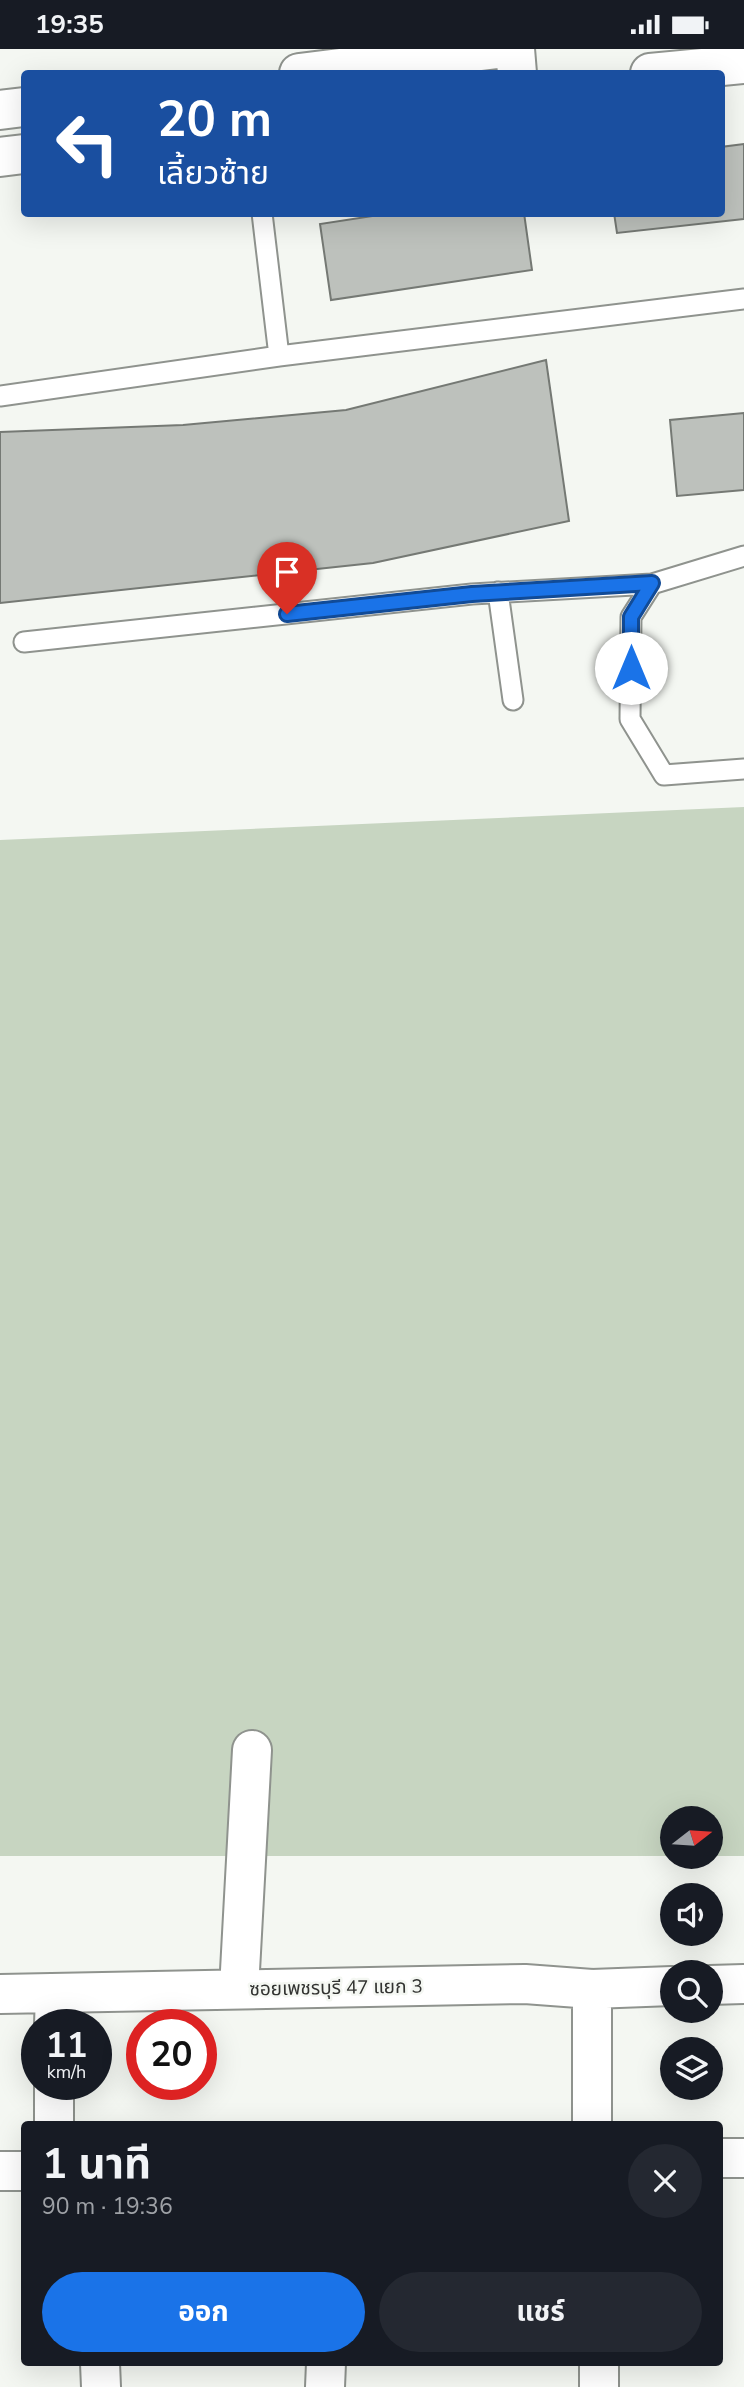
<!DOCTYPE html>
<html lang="th">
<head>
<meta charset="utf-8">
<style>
	:root { --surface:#171b24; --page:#242831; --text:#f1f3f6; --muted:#9ea1a6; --accent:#1a73e8 }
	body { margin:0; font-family:"Nunito Sans","Noto Sans Thai",sans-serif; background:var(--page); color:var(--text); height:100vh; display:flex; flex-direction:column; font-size:26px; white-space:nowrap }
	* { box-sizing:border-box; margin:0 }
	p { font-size:23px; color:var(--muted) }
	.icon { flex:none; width:38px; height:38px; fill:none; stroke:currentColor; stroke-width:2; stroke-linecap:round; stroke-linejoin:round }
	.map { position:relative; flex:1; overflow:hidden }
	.side { position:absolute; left:21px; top:2072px; width:702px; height:245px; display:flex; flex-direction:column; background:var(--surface); border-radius:7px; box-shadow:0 7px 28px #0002 }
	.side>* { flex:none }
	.hud { position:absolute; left:21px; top:21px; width:704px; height:147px; border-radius:7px; box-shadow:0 7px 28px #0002; background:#1a4fa0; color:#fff; overflow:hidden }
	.needle { width:46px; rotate:73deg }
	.buttons { position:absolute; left:660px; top:1757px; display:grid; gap:14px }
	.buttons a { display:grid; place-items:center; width:63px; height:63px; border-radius:50%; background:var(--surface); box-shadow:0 7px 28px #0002; font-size:35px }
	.speed { position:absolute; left:21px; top:1960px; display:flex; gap:14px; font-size:35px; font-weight:700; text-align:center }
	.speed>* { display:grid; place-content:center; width:91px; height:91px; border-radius:50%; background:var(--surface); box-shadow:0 7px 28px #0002; line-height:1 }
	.speed small { font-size:18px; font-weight:400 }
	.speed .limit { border:10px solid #d22; background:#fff; color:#111 }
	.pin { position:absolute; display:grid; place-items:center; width:60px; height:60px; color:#fff; margin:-72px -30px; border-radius:50% 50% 50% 0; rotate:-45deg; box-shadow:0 0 7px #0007 }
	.pin .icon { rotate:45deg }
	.me { position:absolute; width:77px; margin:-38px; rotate:0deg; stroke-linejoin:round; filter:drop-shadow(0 0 5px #0008) }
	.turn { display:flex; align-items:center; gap:24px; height:147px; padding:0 21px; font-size:32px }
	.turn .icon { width:91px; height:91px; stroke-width:2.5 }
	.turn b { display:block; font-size:49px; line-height:60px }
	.round { display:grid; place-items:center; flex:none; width:74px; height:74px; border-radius:37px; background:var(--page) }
	.overview { display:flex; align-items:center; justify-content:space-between; height:119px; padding:0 21px }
	h1 { font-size:42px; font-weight:700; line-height:52px }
	.action { display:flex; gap:14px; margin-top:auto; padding:14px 21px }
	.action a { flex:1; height:80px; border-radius:42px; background:var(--accent); color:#fff; font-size:28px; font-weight:700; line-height:80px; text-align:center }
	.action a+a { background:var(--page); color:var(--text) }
	.status { display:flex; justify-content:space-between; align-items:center; height:49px; padding:0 35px; background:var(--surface); direction:ltr }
	.status svg { height:19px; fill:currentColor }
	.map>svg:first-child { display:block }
	.green { fill:#c7d5c1 }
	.building { fill:#bdc1bc; stroke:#757974; stroke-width:2 }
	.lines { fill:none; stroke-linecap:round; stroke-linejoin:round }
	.service-casing { stroke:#8f938e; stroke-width:23 }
	.minor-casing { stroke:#8f938e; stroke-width:42 }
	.service { stroke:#fff; stroke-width:19 }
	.minor { stroke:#fff; stroke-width:38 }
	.route-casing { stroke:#114b97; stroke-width:18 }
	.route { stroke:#1a73e8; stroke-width:12 }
	.labels { text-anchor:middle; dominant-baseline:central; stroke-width:5; stroke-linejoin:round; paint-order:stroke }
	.street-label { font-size:19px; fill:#323331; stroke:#f4f7f2 }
</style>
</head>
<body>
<div class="status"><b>19:35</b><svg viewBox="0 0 49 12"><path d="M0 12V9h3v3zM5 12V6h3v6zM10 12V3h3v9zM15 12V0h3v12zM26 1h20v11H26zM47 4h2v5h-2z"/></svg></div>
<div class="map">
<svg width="744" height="2338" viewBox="0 0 744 2338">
	<rect width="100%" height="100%" fill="#f4f7f2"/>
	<!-- green -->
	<path class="green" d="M 744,758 L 744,1807 L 711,1807 L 710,1769 L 672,1769 L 672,1807 L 0,1807 L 0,791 Z"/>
	<!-- building -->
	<path class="building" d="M 744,95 L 744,170 L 617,184 L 614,164 L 721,164 L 721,98 Z
		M 392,164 L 524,164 L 532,221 L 331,251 L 320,175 Z
		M 546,311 L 569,472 L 373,514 L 0,554 L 0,383 L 183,376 L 346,361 Z
		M 744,364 L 744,441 L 677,447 L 670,371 Z"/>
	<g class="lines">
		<defs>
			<path id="service" d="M 262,164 L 279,307 L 744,250
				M 0,347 L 279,307
				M 744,507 L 652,535 L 631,568 L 630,670 L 664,726 L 744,720
				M 498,543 L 513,651
				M 24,593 L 472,545 L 652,535"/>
			<path id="minor" d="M 515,0 L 517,24
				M 299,24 L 498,0
				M 650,24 L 744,15
				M 0,61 L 24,58
				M 0,108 L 24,105
				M 710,1936 L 744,1935
				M 239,1940 L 252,1701
				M 0,1945 L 525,1935 L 592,1940 L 672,1937
				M 54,1976 L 55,1944
				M 54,2076 L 54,2035
				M 592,2076 L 592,1940
				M 719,2109 L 744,2109
				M 0,2122 L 24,2122
				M 100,2314 L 101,2338
				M 599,2314 L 599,2338
				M 325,2338 L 326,2314"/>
		</defs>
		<!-- service casing -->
		<use href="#service" class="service-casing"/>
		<!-- minor casing -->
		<use href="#minor" class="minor-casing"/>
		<!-- service -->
		<use href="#service" class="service"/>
		<!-- minor -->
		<use href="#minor" class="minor"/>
	</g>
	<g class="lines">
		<defs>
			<path id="route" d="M 287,565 L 472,545 L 652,534 L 631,568 L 631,619"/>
		</defs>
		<!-- route casing -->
		<use href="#route" class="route-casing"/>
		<!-- route -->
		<use href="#route" class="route"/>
	</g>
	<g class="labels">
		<!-- street labels -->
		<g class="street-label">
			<text transform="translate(336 1939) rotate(-1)">ซอยเพชรบุรี 47 แยก 3</text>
		</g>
	</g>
</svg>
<div class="buttons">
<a><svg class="needle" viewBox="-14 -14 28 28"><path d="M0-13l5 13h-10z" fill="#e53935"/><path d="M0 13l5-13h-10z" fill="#9ea1a6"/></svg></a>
<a><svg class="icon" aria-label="sound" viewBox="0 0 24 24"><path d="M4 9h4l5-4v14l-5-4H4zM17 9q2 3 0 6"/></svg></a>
<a><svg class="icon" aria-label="search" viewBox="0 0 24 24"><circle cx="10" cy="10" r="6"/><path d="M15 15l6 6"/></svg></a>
<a><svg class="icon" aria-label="layers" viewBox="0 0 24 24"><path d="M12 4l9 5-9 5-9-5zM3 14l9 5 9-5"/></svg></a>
</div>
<div class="speed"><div>11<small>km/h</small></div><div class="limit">20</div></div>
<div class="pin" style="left:287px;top:565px;background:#d93025"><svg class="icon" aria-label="arrive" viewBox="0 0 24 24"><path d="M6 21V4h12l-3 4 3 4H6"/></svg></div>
<svg class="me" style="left:631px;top:619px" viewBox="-20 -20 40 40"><circle r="19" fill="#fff"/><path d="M0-13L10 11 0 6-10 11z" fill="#1a73e8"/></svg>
<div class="hud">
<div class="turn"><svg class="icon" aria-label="left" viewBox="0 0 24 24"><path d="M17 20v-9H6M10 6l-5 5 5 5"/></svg><div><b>20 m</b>เลี้ยวซ้าย</div></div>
</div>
<section class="side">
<div class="overview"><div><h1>1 นาที</h1><p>90 m · 19:36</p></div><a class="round"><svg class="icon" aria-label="close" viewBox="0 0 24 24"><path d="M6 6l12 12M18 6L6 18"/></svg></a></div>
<div class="action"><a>ออก</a><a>แชร์</a></div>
</section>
</div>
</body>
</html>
